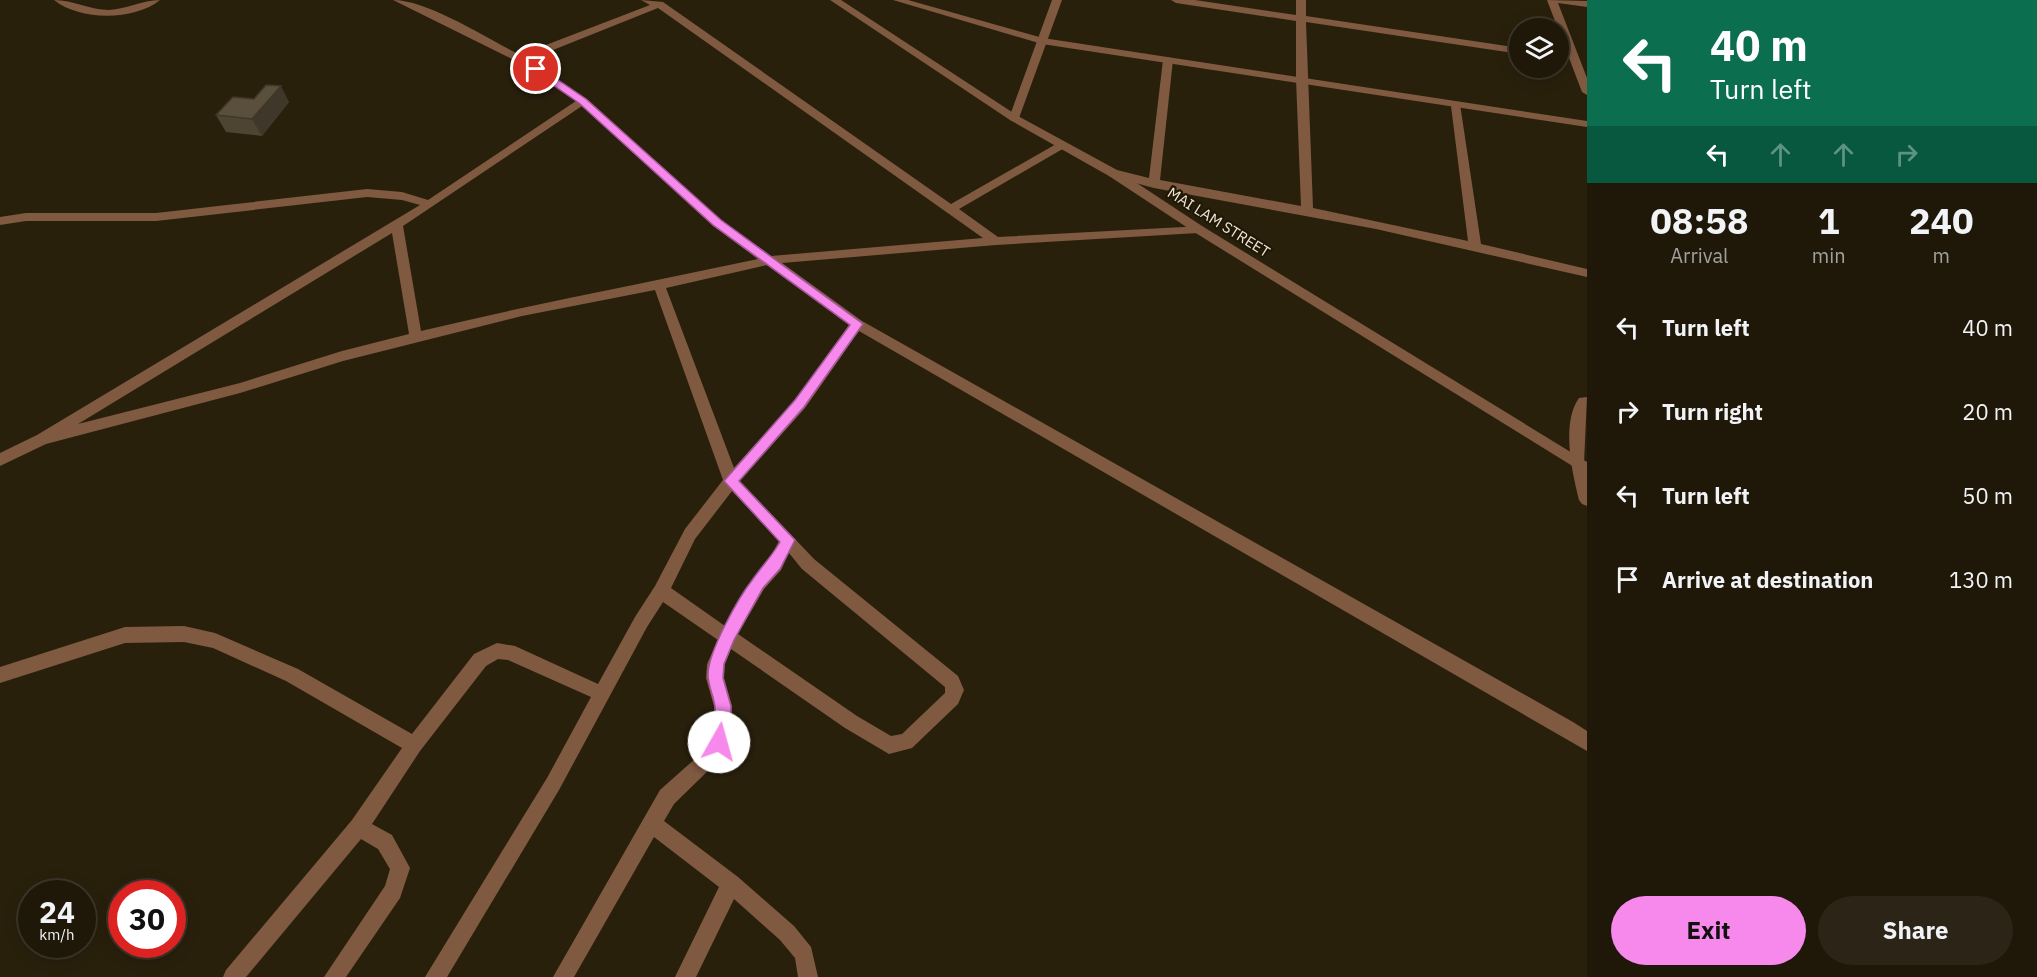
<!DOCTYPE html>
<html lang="en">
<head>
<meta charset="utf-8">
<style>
	:root { --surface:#1f1809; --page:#2c2517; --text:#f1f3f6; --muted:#a1a09c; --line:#3c372a; --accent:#f788ec }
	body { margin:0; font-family:"IBM Plex Sans",sans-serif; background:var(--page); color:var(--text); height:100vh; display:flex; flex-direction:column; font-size:22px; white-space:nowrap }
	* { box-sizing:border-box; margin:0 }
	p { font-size:20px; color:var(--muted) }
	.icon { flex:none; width:33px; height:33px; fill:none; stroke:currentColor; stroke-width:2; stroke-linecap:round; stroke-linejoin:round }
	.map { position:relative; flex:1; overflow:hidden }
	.side { display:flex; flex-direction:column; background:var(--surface); width:450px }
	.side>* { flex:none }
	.guide { background:#0b6e4f; color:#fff; overflow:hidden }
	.tools { position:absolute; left:1509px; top:18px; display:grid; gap:12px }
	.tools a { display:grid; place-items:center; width:60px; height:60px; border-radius:50%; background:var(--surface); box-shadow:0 3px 15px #0003,0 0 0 2px var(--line); font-size:30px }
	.speed { position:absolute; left:18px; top:880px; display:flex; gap:12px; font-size:30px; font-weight:700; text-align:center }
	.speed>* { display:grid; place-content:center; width:78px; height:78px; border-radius:50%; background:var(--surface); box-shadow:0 3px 15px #0003,0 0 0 2px var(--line); line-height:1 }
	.speed small { font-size:15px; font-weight:400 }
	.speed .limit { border:9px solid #d22; background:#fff; color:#111 }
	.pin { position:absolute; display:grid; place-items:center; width:51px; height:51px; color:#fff; margin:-26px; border:3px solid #fff; border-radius:50%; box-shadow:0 2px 6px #0007 }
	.me { position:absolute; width:66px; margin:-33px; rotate:7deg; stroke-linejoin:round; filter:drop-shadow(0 0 4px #0008) }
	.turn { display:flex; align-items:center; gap:21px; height:126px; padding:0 24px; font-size:27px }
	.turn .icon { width:78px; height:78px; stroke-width:2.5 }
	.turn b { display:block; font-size:42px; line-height:51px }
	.lanes { display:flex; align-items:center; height:57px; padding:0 24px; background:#0003; justify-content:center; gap:30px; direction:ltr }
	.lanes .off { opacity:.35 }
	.eta { display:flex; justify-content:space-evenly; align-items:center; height:102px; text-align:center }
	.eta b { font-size:36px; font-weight:700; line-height:42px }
	.action { display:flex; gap:12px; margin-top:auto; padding:12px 24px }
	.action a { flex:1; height:69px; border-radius:36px; background:var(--accent); color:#111; font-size:24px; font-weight:700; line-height:69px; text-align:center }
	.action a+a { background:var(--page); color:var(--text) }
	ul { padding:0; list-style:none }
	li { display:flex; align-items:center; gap:18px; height:84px; padding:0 24px }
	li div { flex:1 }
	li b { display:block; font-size:22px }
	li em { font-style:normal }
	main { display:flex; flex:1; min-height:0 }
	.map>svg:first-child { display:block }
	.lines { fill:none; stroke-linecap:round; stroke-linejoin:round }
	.minor { fill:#805941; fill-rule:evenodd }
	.tertiary { fill:#805941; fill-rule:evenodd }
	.wall { fill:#4d4432 }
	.shaded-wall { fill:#3f3729 }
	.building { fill:#5a4f3a; stroke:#3f3729; stroke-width:1.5 }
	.route { fill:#f788ec; stroke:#a15899; stroke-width:1.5 }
	.labels { text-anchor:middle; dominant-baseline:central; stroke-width:4.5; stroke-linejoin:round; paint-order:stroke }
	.street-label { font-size:15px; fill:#ede6da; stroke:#201704 }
</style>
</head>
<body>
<main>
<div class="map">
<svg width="1587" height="977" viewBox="0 0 1587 977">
	<rect width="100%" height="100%" fill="#29200c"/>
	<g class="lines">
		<!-- minor -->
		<path class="minor" d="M 54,0 C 73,0 90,10 109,10 C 127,9 142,0 160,0 C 134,21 80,21 54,0 Z
			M 393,0 C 428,0 488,39 520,55 L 650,5 L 641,0 L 663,2 L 951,204 L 1058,143 L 1066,143 L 1066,147 L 959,209 L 998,237 L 1202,226 L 1204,229 L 1198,233 L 996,245 L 782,263 L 862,321 L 1573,722 L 1587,731 L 1587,751 L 859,331 L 805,408 L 740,481 L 814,559 L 958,676 L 964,690 L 958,704 L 912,748 L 889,754 L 845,728 L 731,649 L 725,664 L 724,678 L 732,706 L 732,724 L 728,742 L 717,762 L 674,804 L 664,821 L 738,877 L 794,926 L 811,947 L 818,977 L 798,977 L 795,958 L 780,940 L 734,899 L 696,977 L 675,977 L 719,887 L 654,837 L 574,977 L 553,977 L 660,790 L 705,750 L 711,739 L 714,724 L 714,706 L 706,678 L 707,664 L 718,640 L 663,602 L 647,627 L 559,790 L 447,977 L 425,977 L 547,778 L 591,697 L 508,660 L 498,659 L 486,666 L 420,751 L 372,824 L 392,835 L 410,868 L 400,898 L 346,977 L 324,977 L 385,886 L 390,869 L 378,849 L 361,839 L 246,977 L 223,977 L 226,970 L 352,820 L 402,748 L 286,681 L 213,648 L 184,642 L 125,643 L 0,683 L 0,667 L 125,627 L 184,626 L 215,633 L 298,669 L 412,734 L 474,654 L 497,643 L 515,646 L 598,684 L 635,617 L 655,586 L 685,529 L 723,480 L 655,290 L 522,316 L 343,361 L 240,393 L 46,444 L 0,466 L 0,453 L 37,435 L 420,205 L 402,200 L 367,197 L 156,221 L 26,221 L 0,225 L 0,217 L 26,213 L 156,213 L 367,189 L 402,192 L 428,200 L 576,101 L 516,61 ZM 658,8 L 983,238 L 771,256 L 721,220 L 587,99 L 528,60 ZM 582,106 L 713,226 L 758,259 C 646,283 533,304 421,331 L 403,226 ZM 392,233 L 409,334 L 342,351 L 240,383 L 78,424 ZM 767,265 L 849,325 L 795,400 L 734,468 L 666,288 ZM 732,491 L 779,541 L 769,560 L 752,579 L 725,626 L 671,588 L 695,539 ZM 789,553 L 802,569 L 945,687 L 945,693 L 902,734 L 891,736 L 857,716 L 738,634 L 764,589 L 781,570 Z
			M 1052,0 L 1062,0 L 1019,118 L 1014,121 L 1010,120 L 1009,118 Z
			M 1171,0 L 1195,0 L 1296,15 L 1296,0 L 1306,0 L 1306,16 L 1520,48 L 1520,54 L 1306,22 L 1313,208 L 1468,241 L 1451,106 L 1452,104 L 1460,104 L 1481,244 L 1587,269 L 1587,277 L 1376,229 L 1154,188 L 1109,176 L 1107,173 L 1113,169 L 1149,178 L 1163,60 L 1168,57 L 1173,60 L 1160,180 L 1301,206 L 1296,79 L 1296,21 L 1176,3 Z
			M 1547,0 L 1587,1 L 1587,7 L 1558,3 L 1587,78 L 1587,95 L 1582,92 Z
			M 1587,397 L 1584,463 L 1587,473 L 1587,506 L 1582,504 L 1579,500 C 1572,472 1561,423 1579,398 Z"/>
		<!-- tertiary -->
		<path class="tertiary" d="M 830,0 L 841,0 L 1018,116 L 1117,170 L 1202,226 L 1587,462 L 1587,475 L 1194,232 L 1109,176 L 1010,120 Z
			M 893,0 L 908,0 L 1043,38 L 1587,121 L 1587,127 L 1042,44 Z"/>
	</g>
	<!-- wall -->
	<path class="wall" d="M 289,102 L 262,136 L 226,132 L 216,115 Z"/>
	<!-- shaded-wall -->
	<path class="shaded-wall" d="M 281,86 L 289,102 L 262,136 L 252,119 Z"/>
	<!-- building -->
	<path class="building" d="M 266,85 L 281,86 L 252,119 L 216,115 L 233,97 L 254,99 Z"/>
	<!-- route -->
	<path class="route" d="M 533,67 L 539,67 L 586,99 L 721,220 L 863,324 L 804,407 L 739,481 L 795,540 L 780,569 L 763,588 L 734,640 L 724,664 L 723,678 L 731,706 L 731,724 L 725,748 L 719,750 L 713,748 C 709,736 717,720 715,707 C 714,696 708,686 708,675 C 708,652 738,598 753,579 C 762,566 772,556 780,542 L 724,481 L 795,400 L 850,325 L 713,225 L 579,103 L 533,71 Z"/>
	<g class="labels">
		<!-- street labels -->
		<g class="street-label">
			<text transform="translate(1219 222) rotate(32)">MAI LAM STREET</text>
		</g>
	</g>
</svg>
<div class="tools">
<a><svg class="icon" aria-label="layers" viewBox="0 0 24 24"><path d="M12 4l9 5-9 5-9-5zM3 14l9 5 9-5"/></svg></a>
</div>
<div class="speed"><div>24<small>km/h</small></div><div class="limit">30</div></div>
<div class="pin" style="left:536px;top:69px;background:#d93025"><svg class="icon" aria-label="arrive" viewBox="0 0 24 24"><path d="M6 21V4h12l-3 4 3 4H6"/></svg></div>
<svg class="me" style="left:719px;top:742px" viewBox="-20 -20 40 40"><circle r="19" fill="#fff"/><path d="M0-13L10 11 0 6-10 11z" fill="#f788ec"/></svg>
</div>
<section class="side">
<div class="guide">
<div class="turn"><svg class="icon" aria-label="left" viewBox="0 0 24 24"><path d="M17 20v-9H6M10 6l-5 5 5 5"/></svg><div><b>40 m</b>Turn left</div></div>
<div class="lanes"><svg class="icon" aria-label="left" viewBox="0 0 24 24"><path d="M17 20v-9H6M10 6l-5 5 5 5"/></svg><svg class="icon off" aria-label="ahead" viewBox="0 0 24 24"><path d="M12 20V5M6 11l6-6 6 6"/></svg><svg class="icon off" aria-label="ahead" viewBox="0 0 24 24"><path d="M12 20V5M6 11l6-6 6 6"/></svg><svg class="icon off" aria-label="right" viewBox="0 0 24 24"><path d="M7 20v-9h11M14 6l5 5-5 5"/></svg></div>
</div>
<div class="eta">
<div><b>08:58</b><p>Arrival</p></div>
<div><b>1</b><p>min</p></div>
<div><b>240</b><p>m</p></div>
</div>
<ul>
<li><svg class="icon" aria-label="left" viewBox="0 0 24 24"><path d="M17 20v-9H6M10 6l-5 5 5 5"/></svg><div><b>Turn left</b></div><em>40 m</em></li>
<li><svg class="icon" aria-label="right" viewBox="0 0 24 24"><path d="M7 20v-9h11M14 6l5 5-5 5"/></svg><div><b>Turn right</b></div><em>20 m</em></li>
<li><svg class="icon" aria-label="left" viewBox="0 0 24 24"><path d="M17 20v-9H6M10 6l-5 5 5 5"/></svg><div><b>Turn left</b></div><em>50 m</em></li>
<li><svg class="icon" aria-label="arrive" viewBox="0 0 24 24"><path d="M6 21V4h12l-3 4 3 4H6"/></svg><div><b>Arrive at destination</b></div><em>130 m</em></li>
</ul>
<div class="action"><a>Exit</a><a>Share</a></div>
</section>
</main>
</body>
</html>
